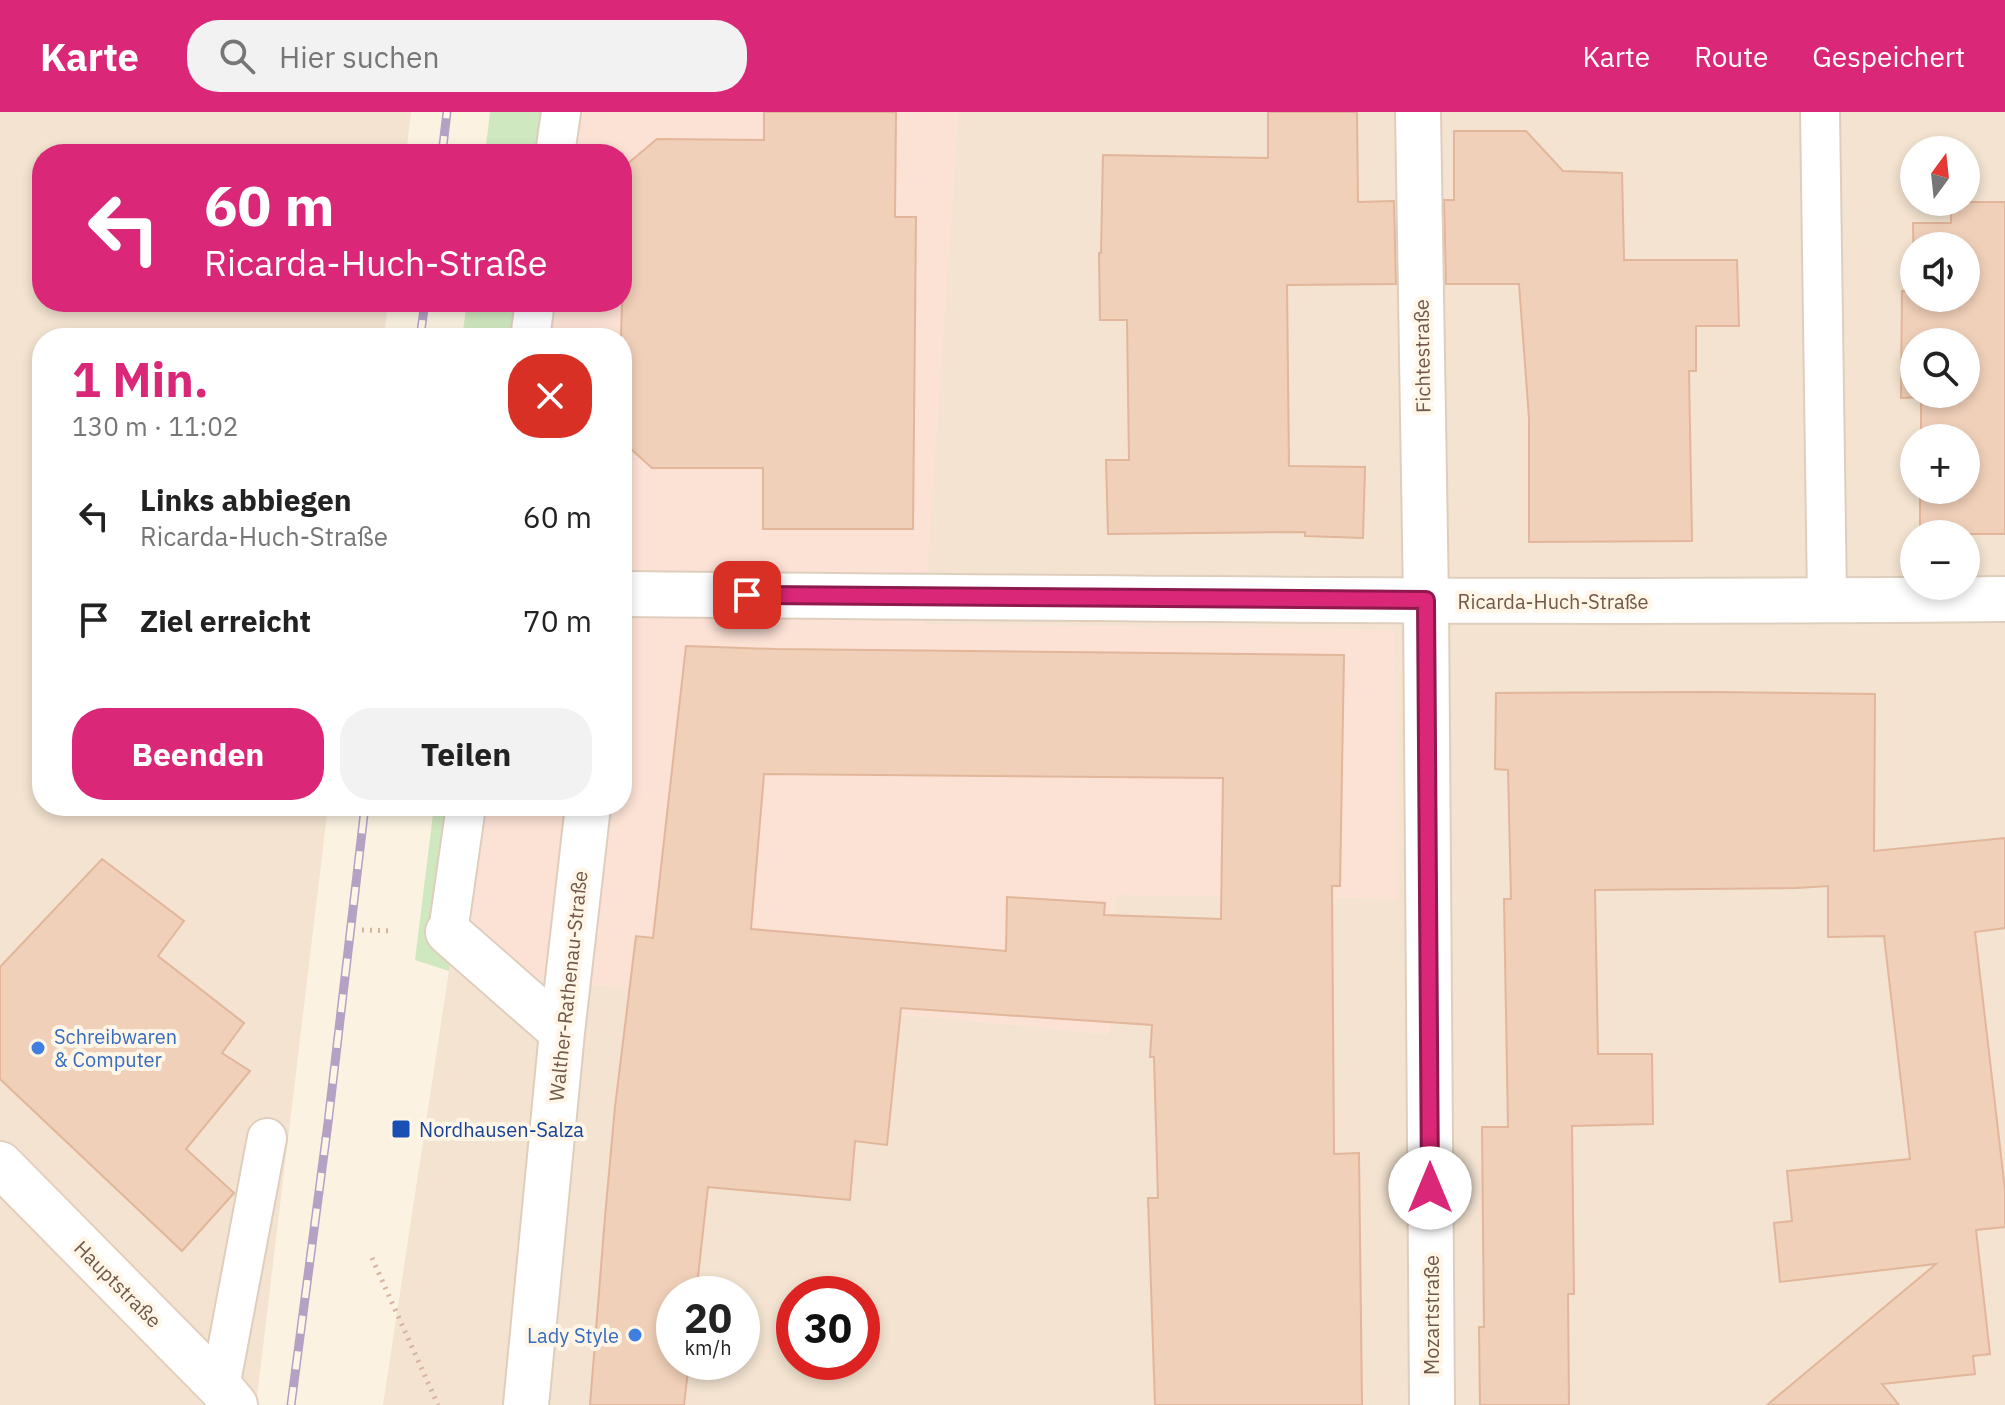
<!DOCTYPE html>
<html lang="de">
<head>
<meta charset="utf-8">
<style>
	:root { --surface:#fff; --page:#f2f2f2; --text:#222; --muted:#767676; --accent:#db2777 }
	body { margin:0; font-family:"IBM Plex Sans",sans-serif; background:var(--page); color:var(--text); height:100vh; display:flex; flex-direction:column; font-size:30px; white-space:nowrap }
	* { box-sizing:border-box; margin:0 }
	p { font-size:26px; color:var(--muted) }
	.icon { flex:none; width:44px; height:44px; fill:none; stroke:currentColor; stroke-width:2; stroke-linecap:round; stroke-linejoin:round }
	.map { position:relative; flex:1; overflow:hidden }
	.sheet { position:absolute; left:32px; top:216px; width:600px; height:488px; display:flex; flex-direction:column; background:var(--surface); border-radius:32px; box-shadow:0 4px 12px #0003 }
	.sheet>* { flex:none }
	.hud { position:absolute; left:32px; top:32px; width:600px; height:168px; border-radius:32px; box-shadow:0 4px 12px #0003; background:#db2777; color:#fff; overflow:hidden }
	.needle { width:52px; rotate:15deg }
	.controls { position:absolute; left:1900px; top:24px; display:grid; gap:16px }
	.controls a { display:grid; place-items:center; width:80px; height:80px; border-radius:50%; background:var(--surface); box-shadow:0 4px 12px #0003; font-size:40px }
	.speed { position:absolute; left:656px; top:1164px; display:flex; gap:16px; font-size:40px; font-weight:700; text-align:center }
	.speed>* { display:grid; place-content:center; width:104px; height:104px; border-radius:50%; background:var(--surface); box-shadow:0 4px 12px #0003; line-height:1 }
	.speed small { font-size:20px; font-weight:400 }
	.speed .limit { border:12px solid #d22; background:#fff; color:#111 }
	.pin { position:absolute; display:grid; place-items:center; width:68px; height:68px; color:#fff; margin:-34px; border-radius:16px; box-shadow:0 4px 12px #0006 }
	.me { position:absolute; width:88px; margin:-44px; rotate:0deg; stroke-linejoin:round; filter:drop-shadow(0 0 6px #0008) }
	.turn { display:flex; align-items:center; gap:28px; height:168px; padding:0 40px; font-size:36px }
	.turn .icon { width:104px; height:104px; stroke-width:2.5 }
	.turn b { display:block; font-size:56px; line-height:68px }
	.round { display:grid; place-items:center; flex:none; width:84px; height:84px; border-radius:32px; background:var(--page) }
	.headline { display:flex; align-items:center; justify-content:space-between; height:136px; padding:0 40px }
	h1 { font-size:48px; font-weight:700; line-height:60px; color:var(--accent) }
	.primary-button { display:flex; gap:16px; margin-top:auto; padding:16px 40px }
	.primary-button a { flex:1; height:92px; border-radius:32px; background:var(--accent); color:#fff; font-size:32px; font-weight:700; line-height:92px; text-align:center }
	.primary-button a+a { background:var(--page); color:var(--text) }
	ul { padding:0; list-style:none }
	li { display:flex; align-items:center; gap:24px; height:104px; padding:0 40px }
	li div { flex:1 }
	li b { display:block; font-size:30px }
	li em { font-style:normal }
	header { display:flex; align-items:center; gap:48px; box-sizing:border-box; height:112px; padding:0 40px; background:var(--accent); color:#fff }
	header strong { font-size:38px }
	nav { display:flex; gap:44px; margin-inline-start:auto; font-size:28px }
	.search { width:560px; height:72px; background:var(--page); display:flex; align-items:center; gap:20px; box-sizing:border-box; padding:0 28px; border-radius:32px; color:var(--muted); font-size:30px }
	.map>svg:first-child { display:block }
	.residential { fill:#f3e3d0; fill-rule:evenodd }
	.commercial { fill:#fce1d5 }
	.green { fill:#d0e8c0 }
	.building { fill:#f0d0b9; stroke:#e2b69a; stroke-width:2; fill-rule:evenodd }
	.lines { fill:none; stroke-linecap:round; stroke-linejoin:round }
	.lane-casing { stroke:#dfcebd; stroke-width:42 }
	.street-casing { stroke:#dfcebd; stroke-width:48 }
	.secondary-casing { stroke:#e4cfbc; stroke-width:48 }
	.path { stroke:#d5b39d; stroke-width:5; stroke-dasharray:2 6; stroke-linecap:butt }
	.lane { stroke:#fff; stroke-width:38 }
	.street { stroke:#fff; stroke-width:44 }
	.secondary { stroke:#fff; stroke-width:44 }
	.rail-casing { stroke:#b4a1c4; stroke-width:9 }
	.rail { stroke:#fff6e7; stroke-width:6; stroke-dasharray:18; stroke-linecap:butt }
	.route-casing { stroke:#8e194d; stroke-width:20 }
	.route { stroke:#db2777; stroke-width:14 }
	.shop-dot { fill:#3f7fe0; stroke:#fff6e7; stroke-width:3 }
	.transit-dot { fill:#1a4fb4; stroke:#fff6e7; stroke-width:3 }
	.labels { text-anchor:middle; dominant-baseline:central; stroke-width:8; stroke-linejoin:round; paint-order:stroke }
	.street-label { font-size:20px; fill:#725849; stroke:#fff6e7 }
	.shop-label { font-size:20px; fill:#366cbe; stroke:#fff6e7; text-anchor:start }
	.transit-label { font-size:20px; fill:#164399; stroke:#fff6e7; text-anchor:start }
</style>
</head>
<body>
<header>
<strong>Karte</strong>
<div class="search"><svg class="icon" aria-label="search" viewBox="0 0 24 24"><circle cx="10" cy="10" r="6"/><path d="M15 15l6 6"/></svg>Hier suchen</div>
<nav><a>Karte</a><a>Route</a><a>Gespeichert</a></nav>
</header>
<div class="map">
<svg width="2005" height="1293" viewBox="0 0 2005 1293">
	<rect width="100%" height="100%" fill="#fbf2e1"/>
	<!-- residential -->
	<path class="residential" d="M 0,0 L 411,0 L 406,42 L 42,42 L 42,190 L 388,190 L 384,226 L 42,226 L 42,694 L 328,694 L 256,1293 L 0,1293 Z
		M 958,0 L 2005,0 L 2005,1293 L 383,1293 L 449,859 L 1109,922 L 1115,783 L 1395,518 L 923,512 ZM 1914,38 L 1966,38 L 1966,90 L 1914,90 ZM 1914,134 L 1966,134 L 1966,186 L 1914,186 ZM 1914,230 L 1966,230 L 1966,282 L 1914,282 ZM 1914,326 L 1966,326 L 1966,378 L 1914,378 ZM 1914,422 L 1966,422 L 1966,474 L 1914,474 ZM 674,1182 L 742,1182 L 742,1250 L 674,1250 ZM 794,1182 L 862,1182 L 862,1250 L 794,1250 Z"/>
	<!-- commercial -->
	<path class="commercial" d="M 573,0 L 958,0 L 924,512 L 1395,518 L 1397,787 L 1115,783 L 1109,922 L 449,859 L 473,694 L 622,694 L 622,226 L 540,226 L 546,190 L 622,190 L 622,42 L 567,42 Z"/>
	<!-- green -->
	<path class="green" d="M 490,0 L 573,0 L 567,42 L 485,42 Z
		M 467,190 L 546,190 L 540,226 L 462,226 Z
		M 434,694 L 473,694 L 449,859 L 415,848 Z"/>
	<!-- building -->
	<path class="building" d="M 764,0 L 896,0 L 895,105 L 916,105 L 913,417 L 763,417 L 763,356 L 652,356 L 622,329 L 621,226 L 626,53 L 657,27 L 764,28 Z
		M 1268,0 L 1357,0 L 1358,90 L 1394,89 L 1396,172 L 1287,173 L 1289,354 L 1365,355 L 1363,426 L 1305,424 L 1305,420 L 1108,422 L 1106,348 L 1129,348 L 1127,208 L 1100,208 L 1099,141 L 1101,141 L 1103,43 L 1268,46 Z
		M 1454,19 L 1526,19 L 1563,59 L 1622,61 L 1624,148 L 1737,148 L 1739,214 L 1696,214 L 1696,259 L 1689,259 L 1692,429 L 1529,430 L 1529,306 L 1519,172 L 1446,172 L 1444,88 L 1454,88 Z
		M 1951,90 L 2005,90 L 2005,422 L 1920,422 L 1920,378 L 1966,378 L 1966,326 L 1921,326 L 1921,285 L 1901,286 L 1902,179 L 1914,179 L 1914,186 L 1966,186 L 1966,134 L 1914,134 L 1914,167 L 1913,111 L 1951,111 ZM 1914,230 L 1966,230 L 1966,282 L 1914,282 Z
		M 686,534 L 775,537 L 1344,543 L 1340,774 L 1332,774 L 1334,1042 L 1359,1041 L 1362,1293 L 1155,1293 L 1148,1086 L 1158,1086 L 1154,945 L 1150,945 L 1152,913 L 901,896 L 887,1033 L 855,1029 L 850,1088 L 708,1075 L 696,1182 L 674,1182 L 674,1250 L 689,1250 L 684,1293 L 590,1293 L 605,1105 L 615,995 L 636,824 L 653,826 ZM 764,662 L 1223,666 L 1221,807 L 1104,803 L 1105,791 L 1007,785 L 1006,839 L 751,817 Z
		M 1708,580 L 1875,582 L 1874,739 L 2005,726 L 2005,816 L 1975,820 L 2005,1078 L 2005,1115 L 1976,1118 L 1990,1242 L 1973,1244 L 1975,1262 L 1882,1272 L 1899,1293 L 1767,1293 L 1936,1152 L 1780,1170 L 1774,1111 L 1792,1109 L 1787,1059 L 1910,1047 L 1884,824 L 1828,825 L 1828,774 L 1797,776 L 1595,778 L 1598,942 L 1652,942 L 1653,1012 L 1572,1014 L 1574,1182 L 1568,1182 L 1569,1293 L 1480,1293 L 1479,1215 L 1484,1215 L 1482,1015 L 1508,1015 L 1504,787 L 1511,787 L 1508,658 L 1495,657 L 1496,581 Z
		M 102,747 L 184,809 L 158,844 L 244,911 L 222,941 L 250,959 L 186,1037 L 234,1081 L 182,1139 L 0,967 L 0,855 Z"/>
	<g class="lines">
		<defs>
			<path id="lane" d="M 1820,0 L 1827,489
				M 555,42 L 561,0
				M 530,226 L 535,190
				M 448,820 L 466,694
				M 220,1275 L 267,1026"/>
			<path id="street" d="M 1418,0 L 1426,488 L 1432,1293
				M 622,482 C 1083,486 1544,492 2005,487
				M 448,820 L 562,920
				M 526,1293 L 562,920 L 588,694"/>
			<path id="secondary" d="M 0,1052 L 220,1275 L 235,1293"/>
		</defs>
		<!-- lane casing -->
		<use href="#lane" class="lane-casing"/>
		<!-- street casing -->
		<use href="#street" class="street-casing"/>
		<!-- secondary casing -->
		<use href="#secondary" class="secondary-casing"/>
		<!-- path -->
		<path class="path" d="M 362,818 L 393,819
			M 372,1146 L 438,1293"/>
		<!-- lane -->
		<use href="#lane" class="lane"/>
		<!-- street -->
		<use href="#street" class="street"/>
		<!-- secondary -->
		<use href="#secondary" class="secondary"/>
		<defs>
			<path id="rail" d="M 442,42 L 447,0
				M 420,226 L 425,190
				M 291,1293 L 328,1011 L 365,694"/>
		</defs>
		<!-- rail casing -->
		<use href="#rail" class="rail-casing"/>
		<!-- rail -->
		<use href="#rail" class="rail"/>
	</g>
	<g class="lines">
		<defs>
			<path id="route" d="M 747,483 L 1426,488 L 1430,1076"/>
		</defs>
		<!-- route casing -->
		<use href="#route" class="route-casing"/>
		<!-- route -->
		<use href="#route" class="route"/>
	</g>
	<!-- markers -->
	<g class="shop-dot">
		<circle cx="38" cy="936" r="8"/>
		<circle cx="635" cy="1223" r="8"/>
	</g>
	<rect class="transit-dot" x="391" y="1007" width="20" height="20" rx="4"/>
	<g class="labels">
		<!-- street labels -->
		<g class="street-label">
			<text transform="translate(1422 244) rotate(-91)">Fichtestraße</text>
			<text x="1553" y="489">Ricarda-Huch-Straße</text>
			<text transform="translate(568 874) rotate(-84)">Walther-Rathenau-Straße</text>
			<text transform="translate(118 1172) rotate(45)">Hauptstraße</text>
			<text transform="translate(1431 1203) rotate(-90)">Mozartstraße</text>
		</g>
		<!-- shop labels -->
		<g class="shop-label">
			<text x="54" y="924">Schreibwaren<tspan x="54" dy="23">&amp; Computer</tspan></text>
			<text x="619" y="1223" text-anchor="end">Lady Style</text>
		</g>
		<!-- transit labels -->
		<g class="transit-label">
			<text x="419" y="1017">Nordhausen-Salza</text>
		</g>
	</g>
</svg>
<div class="controls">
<a><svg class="needle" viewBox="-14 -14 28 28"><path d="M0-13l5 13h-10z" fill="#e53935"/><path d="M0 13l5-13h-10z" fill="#767676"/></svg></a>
<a><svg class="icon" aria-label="sound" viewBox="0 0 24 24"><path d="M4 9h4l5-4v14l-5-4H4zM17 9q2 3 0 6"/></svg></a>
<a><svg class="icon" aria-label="search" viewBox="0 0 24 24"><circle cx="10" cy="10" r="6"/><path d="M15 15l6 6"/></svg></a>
<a>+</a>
<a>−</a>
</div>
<div class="speed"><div>20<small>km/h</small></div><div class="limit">30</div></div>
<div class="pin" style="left:747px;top:483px;background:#d93025"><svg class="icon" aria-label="arrive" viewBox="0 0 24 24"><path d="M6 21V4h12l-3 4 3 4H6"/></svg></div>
<svg class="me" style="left:1430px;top:1076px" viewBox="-20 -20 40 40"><circle r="19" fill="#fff"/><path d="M0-13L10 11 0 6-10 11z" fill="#db2777"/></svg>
<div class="hud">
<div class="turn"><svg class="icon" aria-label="left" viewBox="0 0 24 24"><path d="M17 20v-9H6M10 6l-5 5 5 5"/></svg><div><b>60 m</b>Ricarda-Huch-Straße</div></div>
</div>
<section class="sheet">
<div class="headline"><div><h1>1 Min.</h1><p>130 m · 11:02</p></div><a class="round" style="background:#d93025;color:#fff"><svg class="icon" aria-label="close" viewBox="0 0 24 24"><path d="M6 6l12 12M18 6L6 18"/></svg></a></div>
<ul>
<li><svg class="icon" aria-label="left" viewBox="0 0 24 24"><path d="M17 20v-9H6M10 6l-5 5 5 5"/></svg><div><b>Links abbiegen</b><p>Ricarda-Huch-Straße</p></div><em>60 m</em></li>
<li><svg class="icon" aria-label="arrive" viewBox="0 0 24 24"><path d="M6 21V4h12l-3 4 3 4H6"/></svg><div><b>Ziel erreicht</b></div><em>70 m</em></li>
</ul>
<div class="primary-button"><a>Beenden</a><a>Teilen</a></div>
</section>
</div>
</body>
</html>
